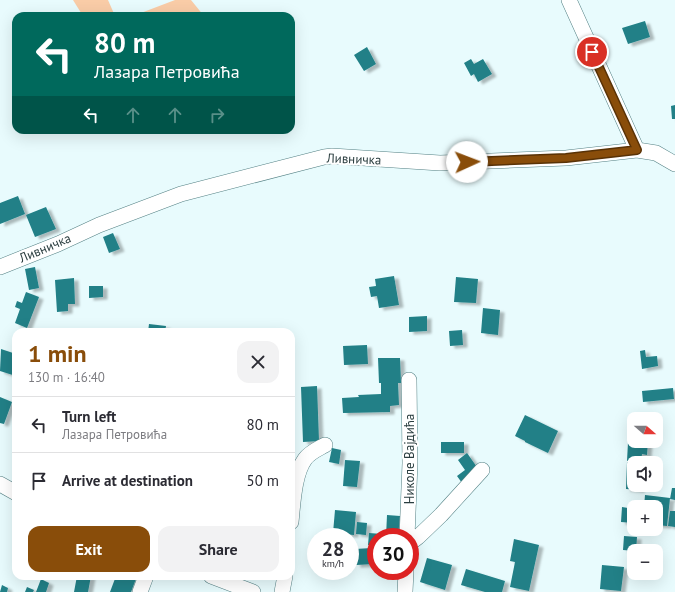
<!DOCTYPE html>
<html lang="en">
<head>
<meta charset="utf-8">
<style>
	:root { --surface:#fff; --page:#f2f2f3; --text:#2b2b33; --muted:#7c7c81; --line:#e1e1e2; --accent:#894d0a }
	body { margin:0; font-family:"PT Sans",sans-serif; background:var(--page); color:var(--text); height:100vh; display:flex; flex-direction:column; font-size:15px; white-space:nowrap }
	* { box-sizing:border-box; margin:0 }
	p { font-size:13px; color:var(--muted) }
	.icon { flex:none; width:22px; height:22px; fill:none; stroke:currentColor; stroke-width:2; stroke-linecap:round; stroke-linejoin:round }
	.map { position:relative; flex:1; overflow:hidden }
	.drawer { position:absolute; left:12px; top:328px; width:283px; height:252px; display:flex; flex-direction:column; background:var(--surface); border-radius:12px; box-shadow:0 4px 16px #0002 }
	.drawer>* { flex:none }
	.banner { position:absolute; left:12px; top:12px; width:283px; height:122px; border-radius:12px; box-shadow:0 4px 16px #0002; background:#00695c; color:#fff; overflow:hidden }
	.needle { width:26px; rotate:110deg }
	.tools { position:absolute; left:627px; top:412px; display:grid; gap:8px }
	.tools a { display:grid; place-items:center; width:36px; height:36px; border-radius:8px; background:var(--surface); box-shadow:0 4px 16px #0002; font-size:20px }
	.speed { position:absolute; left:307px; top:528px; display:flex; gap:8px; font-size:20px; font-weight:700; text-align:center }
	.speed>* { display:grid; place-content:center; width:52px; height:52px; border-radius:50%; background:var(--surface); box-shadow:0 4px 16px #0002; line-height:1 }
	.speed small { font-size:10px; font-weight:400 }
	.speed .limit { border:6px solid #d22; background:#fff; color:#111 }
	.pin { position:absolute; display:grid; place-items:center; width:34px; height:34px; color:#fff; margin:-17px; border:2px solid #fff; border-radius:50%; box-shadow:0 1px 4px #0007 }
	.me { position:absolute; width:44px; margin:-22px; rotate:88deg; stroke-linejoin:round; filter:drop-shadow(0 0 3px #0008) }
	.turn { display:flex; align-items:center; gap:14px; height:84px; padding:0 16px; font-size:18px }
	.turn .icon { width:52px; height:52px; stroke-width:2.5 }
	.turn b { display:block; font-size:28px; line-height:34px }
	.lanes { display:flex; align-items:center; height:38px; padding:0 16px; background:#0003; justify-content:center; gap:20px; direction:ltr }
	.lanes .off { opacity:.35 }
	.round { display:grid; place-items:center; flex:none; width:42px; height:42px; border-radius:12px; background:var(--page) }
	.summary { display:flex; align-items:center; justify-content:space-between; height:68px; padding:0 16px }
	h1 { font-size:24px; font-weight:600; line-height:30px; color:var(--accent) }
	.cta { display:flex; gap:8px; margin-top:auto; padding:8px 16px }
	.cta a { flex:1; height:46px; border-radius:12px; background:var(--accent); color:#fff; font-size:16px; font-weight:600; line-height:46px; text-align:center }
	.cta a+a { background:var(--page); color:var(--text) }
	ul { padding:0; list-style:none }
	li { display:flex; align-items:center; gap:12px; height:56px; padding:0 16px; border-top:1px solid var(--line) }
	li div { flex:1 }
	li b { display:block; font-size:15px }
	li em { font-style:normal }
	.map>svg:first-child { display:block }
	.green { fill:#f9cca7 }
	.building { fill:#208087; filter:url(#shadow) }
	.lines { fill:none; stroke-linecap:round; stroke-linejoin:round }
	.minor-casing { stroke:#538084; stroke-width:16 }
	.minor { stroke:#fff; stroke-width:15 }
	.route-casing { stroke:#593206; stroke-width:10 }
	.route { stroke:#894d0a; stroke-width:7 }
	.labels { text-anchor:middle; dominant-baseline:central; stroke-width:4; stroke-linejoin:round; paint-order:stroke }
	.street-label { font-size:13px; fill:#2a3d3f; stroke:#fff }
</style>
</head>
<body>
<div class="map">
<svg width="675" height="592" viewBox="0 0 675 592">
	<defs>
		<filter id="shadow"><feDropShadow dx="4.5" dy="2.5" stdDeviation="1" flood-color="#0004"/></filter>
	</defs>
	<rect width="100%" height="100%" fill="#e8fbfd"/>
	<!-- green -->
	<path class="green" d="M 73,0 L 108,0 L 115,16 L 83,16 Z
		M 175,0 L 191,0 L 204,16 L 133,16 Z"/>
	<!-- building -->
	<path class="building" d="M 645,21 L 650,37 L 628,44 L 622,28 Z
		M 367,47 L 376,64 L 364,71 L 354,55 Z
		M 471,59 L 474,64 L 483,59 L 492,74 L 478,82 L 474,74 L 471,76 L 464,63 Z
		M 675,105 L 675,119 L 672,119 L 671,106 Z
		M 18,196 L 25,214 L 0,224 L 0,203 Z
		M 46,207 L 56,229 L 35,237 L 26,215 Z
		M 113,233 L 120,249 L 109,253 L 103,237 Z
		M 35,267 L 39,288 L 29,290 L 25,269 Z
		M 394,276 L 399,305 L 379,308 L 377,296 L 371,297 L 369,287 L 376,286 L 375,279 Z
		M 456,277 L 478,279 L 476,303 L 454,302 Z
		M 74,278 L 75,304 L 68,304 L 68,311 L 57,312 L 55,280 Z
		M 89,286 L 103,286 L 103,297 L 89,298 Z
		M 26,292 L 39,297 L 27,328 L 15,323 L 20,309 L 15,307 L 17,301 L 22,303 Z
		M 483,308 L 500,310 L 498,335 L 481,333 Z
		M 427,316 L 427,331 L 409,332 L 409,317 Z
		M 149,324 L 166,326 L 165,332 L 148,332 Z
		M 462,330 L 463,345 L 450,346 L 449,331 Z
		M 367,345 L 368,364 L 344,365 L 343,346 Z
		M 1,349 L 16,354 L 16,376 L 0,371 Z
		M 645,350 L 646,357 L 657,356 L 658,366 L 642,369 L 640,351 Z
		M 378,358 L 400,358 L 401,383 L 398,383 L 399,405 L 390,406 L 390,412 L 343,413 L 342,398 L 359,397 L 358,395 L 381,394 L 381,383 L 379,383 Z
		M 317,386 L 319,441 L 303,442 L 301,387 Z
		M 673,388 L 674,399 L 643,402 L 642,391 Z
		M 0,397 L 12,402 L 4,424 L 0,423 Z
		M 525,415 L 558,431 L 548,453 L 525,442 L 525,441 L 515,436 Z
		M 629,424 L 634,425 L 634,441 L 648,441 L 647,455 L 642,454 L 641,461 L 627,461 Z
		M 441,442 L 464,442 L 464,453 L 441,453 Z
		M 332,448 L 341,450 L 339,464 L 329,462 Z
		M 467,453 L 479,470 L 462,483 L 457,476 L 465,470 L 458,460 Z
		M 345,460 L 360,461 L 357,487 L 343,486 Z
		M 627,462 L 634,462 L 634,485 L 641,485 L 640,490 L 626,489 Z
		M 672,488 L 675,488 L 675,500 L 670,499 Z
		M 645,495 L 670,498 L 667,526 L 656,525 L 656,507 L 644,507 Z
		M 622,507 L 634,509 L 634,523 L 621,522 Z
		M 335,510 L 356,512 L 354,535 L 333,533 Z
		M 670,511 L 675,511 L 675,527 L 668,526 Z
		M 387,515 L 400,516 L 398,537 L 386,537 Z
		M 357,522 L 367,523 L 366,535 L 356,534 Z
		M 369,533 L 382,534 L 382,537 L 376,537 L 376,546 L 368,545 Z
		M 624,536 L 637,537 L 636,551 L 623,550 Z
		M 514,539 L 539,545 L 529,591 L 510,587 L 515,562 L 510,561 Z
		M 372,548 L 372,550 L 376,549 L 376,560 L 373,560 L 373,564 L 356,565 L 355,549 Z
		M 427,558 L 452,565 L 445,590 L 420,582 Z
		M 602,565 L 624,567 L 621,591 L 600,589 Z
		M 466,569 L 505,581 L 502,592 L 485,592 L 461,585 Z
		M 77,576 L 91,576 L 88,592 L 74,592 Z
		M 116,576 L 137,576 L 131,592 L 110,592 Z
		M 41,579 L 49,583 L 46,592 L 36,592 Z
		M 2,585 L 8,588 L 7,592 L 0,592 Z
		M 27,587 L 34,590 L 33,592 L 25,592 Z"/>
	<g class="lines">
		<defs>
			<path id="minor" d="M 569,0 L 637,150
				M 0,267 L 58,244 L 99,225 L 181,194 L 324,157 L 332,156 L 440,163 L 566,158 L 637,150 L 656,153 L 675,164
				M 0,484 L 16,493
				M 291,522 C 293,504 294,474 305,459 C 310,452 318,449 325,445
				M 407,537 L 410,463 L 409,380
				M 410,543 L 418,537 L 441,515 L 482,470
				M 211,576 L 253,592
				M 140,592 L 146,576
				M 282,592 L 285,576
				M 405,592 L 406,571"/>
		</defs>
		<!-- minor casing -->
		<use href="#minor" class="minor-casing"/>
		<!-- minor -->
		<use href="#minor" class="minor"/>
	</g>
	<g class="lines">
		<defs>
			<path id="route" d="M 467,162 L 566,158 L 637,150 L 592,52"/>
		</defs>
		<!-- route casing -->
		<use href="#route" class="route-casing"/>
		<!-- route -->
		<use href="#route" class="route"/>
	</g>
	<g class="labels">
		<!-- street labels -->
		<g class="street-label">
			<text transform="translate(354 159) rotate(2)">Ливничка</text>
			<text transform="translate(45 248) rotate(-23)">Ливничка</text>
			<text transform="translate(409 459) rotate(-90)">Николе Вајдића</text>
		</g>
	</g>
</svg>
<div class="tools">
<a><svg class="needle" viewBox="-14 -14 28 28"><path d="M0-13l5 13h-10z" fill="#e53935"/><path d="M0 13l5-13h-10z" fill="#7c7c81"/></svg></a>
<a><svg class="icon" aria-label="sound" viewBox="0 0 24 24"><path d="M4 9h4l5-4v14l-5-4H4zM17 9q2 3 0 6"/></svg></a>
<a>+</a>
<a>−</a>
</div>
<div class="speed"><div>28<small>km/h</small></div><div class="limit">30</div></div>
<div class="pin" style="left:592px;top:52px;background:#d93025"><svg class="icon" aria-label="arrive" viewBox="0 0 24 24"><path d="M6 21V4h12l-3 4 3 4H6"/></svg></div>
<svg class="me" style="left:467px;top:162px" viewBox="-20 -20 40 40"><circle r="19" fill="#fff"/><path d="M0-13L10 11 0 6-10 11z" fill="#894d0a"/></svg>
<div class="banner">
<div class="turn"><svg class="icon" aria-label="left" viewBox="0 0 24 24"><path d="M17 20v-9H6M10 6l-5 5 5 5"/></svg><div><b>80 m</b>Лазара Петровића</div></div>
<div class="lanes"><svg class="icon" aria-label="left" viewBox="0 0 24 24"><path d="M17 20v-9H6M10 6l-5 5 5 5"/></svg><svg class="icon off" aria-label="ahead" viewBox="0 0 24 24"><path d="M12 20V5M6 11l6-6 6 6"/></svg><svg class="icon off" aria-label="ahead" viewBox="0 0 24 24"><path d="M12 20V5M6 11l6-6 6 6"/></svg><svg class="icon off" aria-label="right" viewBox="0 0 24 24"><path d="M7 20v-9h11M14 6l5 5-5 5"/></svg></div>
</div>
<section class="drawer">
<div class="summary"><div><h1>1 min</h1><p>130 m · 16:40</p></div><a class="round"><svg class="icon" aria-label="close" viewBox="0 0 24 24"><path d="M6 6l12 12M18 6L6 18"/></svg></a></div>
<ul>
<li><svg class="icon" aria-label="left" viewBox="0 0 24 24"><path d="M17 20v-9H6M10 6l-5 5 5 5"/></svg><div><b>Turn left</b><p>Лазара Петровића</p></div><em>80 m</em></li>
<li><svg class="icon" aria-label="arrive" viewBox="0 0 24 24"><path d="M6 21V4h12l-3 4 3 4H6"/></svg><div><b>Arrive at destination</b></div><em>50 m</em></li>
</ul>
<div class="cta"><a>Exit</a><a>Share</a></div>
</section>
</div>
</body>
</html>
